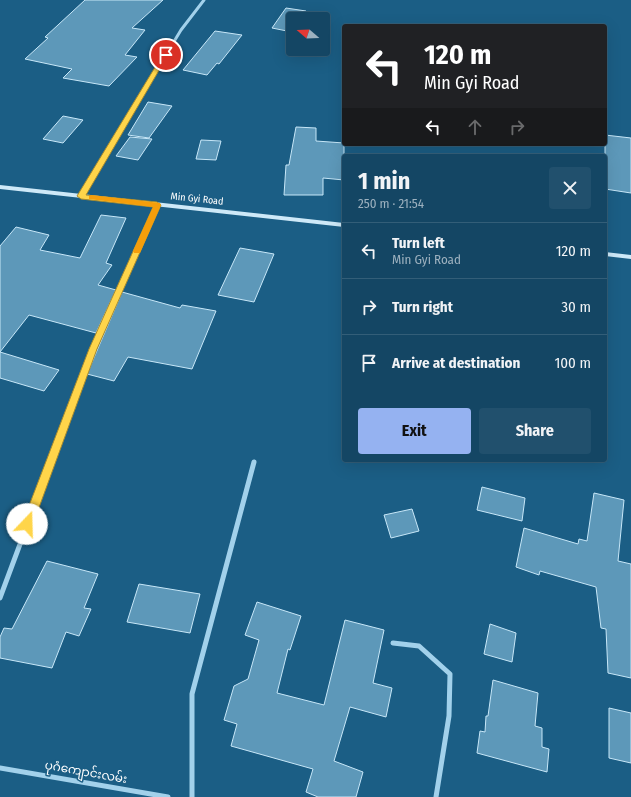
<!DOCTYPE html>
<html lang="en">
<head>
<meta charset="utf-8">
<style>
	:root { --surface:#144664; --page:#21506d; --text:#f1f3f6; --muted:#9db1bf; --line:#335e78; --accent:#95b2f1 }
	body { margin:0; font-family:"Fira Sans Condensed","Noto Sans Myanmar",sans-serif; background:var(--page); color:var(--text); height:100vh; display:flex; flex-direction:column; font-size:15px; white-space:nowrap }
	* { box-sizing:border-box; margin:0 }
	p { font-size:13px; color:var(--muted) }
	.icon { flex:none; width:22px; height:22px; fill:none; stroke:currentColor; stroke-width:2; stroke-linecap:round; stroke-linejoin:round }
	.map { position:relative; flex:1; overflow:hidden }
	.details { position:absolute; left:342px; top:154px; width:265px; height:308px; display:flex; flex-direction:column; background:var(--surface); border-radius:4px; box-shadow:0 4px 16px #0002,0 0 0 1px var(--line) }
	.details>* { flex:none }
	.banner { position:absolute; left:342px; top:24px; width:265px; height:122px; border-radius:4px; box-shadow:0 4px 16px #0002,0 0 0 1px var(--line); background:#202124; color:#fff; overflow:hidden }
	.needle { width:26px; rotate:289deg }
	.controls { position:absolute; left:286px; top:12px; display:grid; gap:8px }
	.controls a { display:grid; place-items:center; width:44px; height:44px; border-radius:4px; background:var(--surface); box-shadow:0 4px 16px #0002,0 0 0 1px var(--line); font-size:20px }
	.pin { position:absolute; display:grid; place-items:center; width:34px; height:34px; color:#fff; margin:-17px; border:2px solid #fff; border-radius:50%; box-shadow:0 1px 4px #0007 }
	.me { position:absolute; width:44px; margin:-22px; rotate:21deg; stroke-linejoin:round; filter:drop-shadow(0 0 3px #0008) }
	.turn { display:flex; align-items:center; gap:14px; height:84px; padding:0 16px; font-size:18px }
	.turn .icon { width:52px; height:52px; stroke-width:2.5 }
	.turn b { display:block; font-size:28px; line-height:34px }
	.lanes { display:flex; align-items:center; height:38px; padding:0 16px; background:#0003; justify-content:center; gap:20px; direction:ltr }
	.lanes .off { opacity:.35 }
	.round { display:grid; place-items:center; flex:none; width:42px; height:42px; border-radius:4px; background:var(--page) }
	.headline { display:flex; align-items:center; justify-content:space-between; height:68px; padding:0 16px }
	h1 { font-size:24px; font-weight:700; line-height:30px }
	.cta { display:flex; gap:8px; margin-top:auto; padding:8px 16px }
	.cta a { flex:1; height:46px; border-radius:4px; background:var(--accent); color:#111; font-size:16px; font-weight:700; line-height:46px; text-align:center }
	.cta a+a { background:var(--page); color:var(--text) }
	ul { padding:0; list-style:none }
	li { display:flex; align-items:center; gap:12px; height:56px; padding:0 16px; border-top:1px solid var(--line) }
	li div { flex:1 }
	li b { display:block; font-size:15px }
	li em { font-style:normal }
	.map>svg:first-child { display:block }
	.building { fill:#5d98b9; stroke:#c7e7f8 }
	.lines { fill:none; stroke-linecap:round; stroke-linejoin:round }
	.street-far2 { stroke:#a2d1eb; stroke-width:3 }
	.street-far1 { stroke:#a2d1eb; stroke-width:3.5 }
	.street { stroke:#a2d1eb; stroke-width:5 }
	.secondary { fill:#cee9f8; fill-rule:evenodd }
	.route { fill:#ffd54a; stroke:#a68a30 }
	.slow { fill:#f59e0b }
	.labels { text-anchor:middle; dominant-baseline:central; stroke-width:3; stroke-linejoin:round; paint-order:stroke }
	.street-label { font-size:10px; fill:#fff; stroke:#1b5e85 }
	.near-street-label { font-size:12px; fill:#fff; stroke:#1b5e85 }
</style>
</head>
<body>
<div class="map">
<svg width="631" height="797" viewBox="0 0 631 797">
	<rect width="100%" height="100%" fill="#1b5e85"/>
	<!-- building -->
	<path class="building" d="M 85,0 L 163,0 L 132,28 L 145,30 L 125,55 L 137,57 L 109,86 L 63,78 L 72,69 L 25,59 L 48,38 L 45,37 Z
		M 286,8 L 306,11 L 301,19 L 293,19 L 292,32 L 272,28 Z
		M 215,31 L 242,35 L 219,64 L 217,63 L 207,75 L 183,70 Z
		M 148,102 L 172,106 L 149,138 L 128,135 Z
		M 63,116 L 83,120 L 63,143 L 43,139 Z
		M 296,127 L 316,128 L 316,141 L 344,143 L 344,180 L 323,178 L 323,195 L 284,195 L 286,165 L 289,165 Z
		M 605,135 L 631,138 L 631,193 L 605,189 Z
		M 130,137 L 152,139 L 138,160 L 116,156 Z
		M 201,140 L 221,141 L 216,160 L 196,159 Z
		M 101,215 L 126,218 L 106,263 L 112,265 L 98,285 L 116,290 L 96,333 L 29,315 L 0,352 L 59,370 L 44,391 L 0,378 L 0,246 L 16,227 L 49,235 L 40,250 L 80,258 Z
		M 240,248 L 274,254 L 254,302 L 218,295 Z
		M 122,292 L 180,308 L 182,305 L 216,311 L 192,369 L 128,357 L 114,381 L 87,374 Z
		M 482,487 L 525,498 L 522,521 L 477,510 Z
		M 594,493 L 624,500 L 618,561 L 631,564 L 631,678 L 608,673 L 606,629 L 601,628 L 596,587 L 540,571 L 539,575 L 516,567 L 524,528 L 578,544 L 579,539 L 587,541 Z
		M 412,509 L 419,531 L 391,538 L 384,515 Z
		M 47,561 L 98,574 L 84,608 L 91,609 L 79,636 L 66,632 L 52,668 L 0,658 L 0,637 L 4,628 L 12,629 Z
		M 139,584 L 200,594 L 190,633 L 127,622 Z
		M 257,602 L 301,616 L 290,650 L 288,649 L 277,693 L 324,705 L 345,620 L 384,630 L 373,683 L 392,688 L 386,717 L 350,707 L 334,761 L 363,772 L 356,797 L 318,797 L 306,792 L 313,769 L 231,746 L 237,724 L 224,720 L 234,686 L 248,679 L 259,640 L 245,635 Z
		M 490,624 L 516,633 L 512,662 L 484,654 Z
		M 493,680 L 538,693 L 535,726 L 542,728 L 542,747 L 549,749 L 547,772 L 477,753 L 480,731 L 485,732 L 486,716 L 488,716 Z
		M 609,708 L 631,713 L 631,763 L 609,758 Z"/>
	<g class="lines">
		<!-- street-far2 -->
		<path class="street-far2" d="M 81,195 L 181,30 L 204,0"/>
		<!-- street-far1 -->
		<path class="street-far1" d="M 81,196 L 82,194
			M 54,454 L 93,349 L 157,205"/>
		<!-- street -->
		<path class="street" d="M 0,598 L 54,453
			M 393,643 L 419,646 L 450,674 L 449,716 L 436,797
			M 0,768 L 168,797
			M 192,797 L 192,694 L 254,462"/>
		<!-- secondary -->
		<path class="secondary" d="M 0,185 L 344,223 L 344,227 L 0,189 Z
			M 605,252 L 631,255 L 631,259 L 605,256 Z"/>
	</g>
	<!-- route -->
	<path class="route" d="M 163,54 L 168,55 L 86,195 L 157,202 L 161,205 L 97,349 L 33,524 L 31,528 L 27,529 L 24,528 L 22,524 L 89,349 L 153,207 L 81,199 L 77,196 Z"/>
	<!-- slow -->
	<path class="slow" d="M 91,195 L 160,203 L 161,205 L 140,253 L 134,253 L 133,251 L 153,207 L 89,199 L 89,196 Z"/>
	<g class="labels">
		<!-- street labels -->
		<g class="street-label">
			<text transform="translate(197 199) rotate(6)">Min Gyi Road</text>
		</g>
		<!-- near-street labels -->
		<g class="near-street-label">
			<text transform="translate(86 772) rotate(10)">ပုဂံကျောင်းလမ်း</text>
		</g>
	</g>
</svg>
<div class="controls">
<a><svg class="needle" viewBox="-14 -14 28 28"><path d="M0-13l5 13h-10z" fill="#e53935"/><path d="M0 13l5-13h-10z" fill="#9db1bf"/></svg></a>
</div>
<div class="pin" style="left:166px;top:55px;background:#d93025"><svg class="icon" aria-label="arrive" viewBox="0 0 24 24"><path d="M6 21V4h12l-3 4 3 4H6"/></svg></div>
<svg class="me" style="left:27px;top:524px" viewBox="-20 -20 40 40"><circle r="19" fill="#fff"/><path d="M0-13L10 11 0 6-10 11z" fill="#ffd54a"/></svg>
<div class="banner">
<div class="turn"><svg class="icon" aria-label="left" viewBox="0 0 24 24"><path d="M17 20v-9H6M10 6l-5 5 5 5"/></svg><div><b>120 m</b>Min Gyi Road</div></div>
<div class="lanes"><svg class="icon" aria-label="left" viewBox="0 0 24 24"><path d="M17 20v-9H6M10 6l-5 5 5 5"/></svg><svg class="icon off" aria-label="ahead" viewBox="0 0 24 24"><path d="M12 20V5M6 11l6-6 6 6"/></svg><svg class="icon off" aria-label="right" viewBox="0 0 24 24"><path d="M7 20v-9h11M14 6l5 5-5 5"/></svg></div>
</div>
<section class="details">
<div class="headline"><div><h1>1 min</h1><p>250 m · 21:54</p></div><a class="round"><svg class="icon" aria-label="close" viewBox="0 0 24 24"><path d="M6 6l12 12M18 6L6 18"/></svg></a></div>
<ul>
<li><svg class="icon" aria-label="left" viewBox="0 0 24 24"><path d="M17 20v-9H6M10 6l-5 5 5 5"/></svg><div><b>Turn left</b><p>Min Gyi Road</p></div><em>120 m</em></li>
<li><svg class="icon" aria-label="right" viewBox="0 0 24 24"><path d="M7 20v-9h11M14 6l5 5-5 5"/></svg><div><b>Turn right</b></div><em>30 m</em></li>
<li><svg class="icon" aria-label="arrive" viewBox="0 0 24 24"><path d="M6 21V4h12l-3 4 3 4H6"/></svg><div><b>Arrive at destination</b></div><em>100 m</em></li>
</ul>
<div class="cta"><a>Exit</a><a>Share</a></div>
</section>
</div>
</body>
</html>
